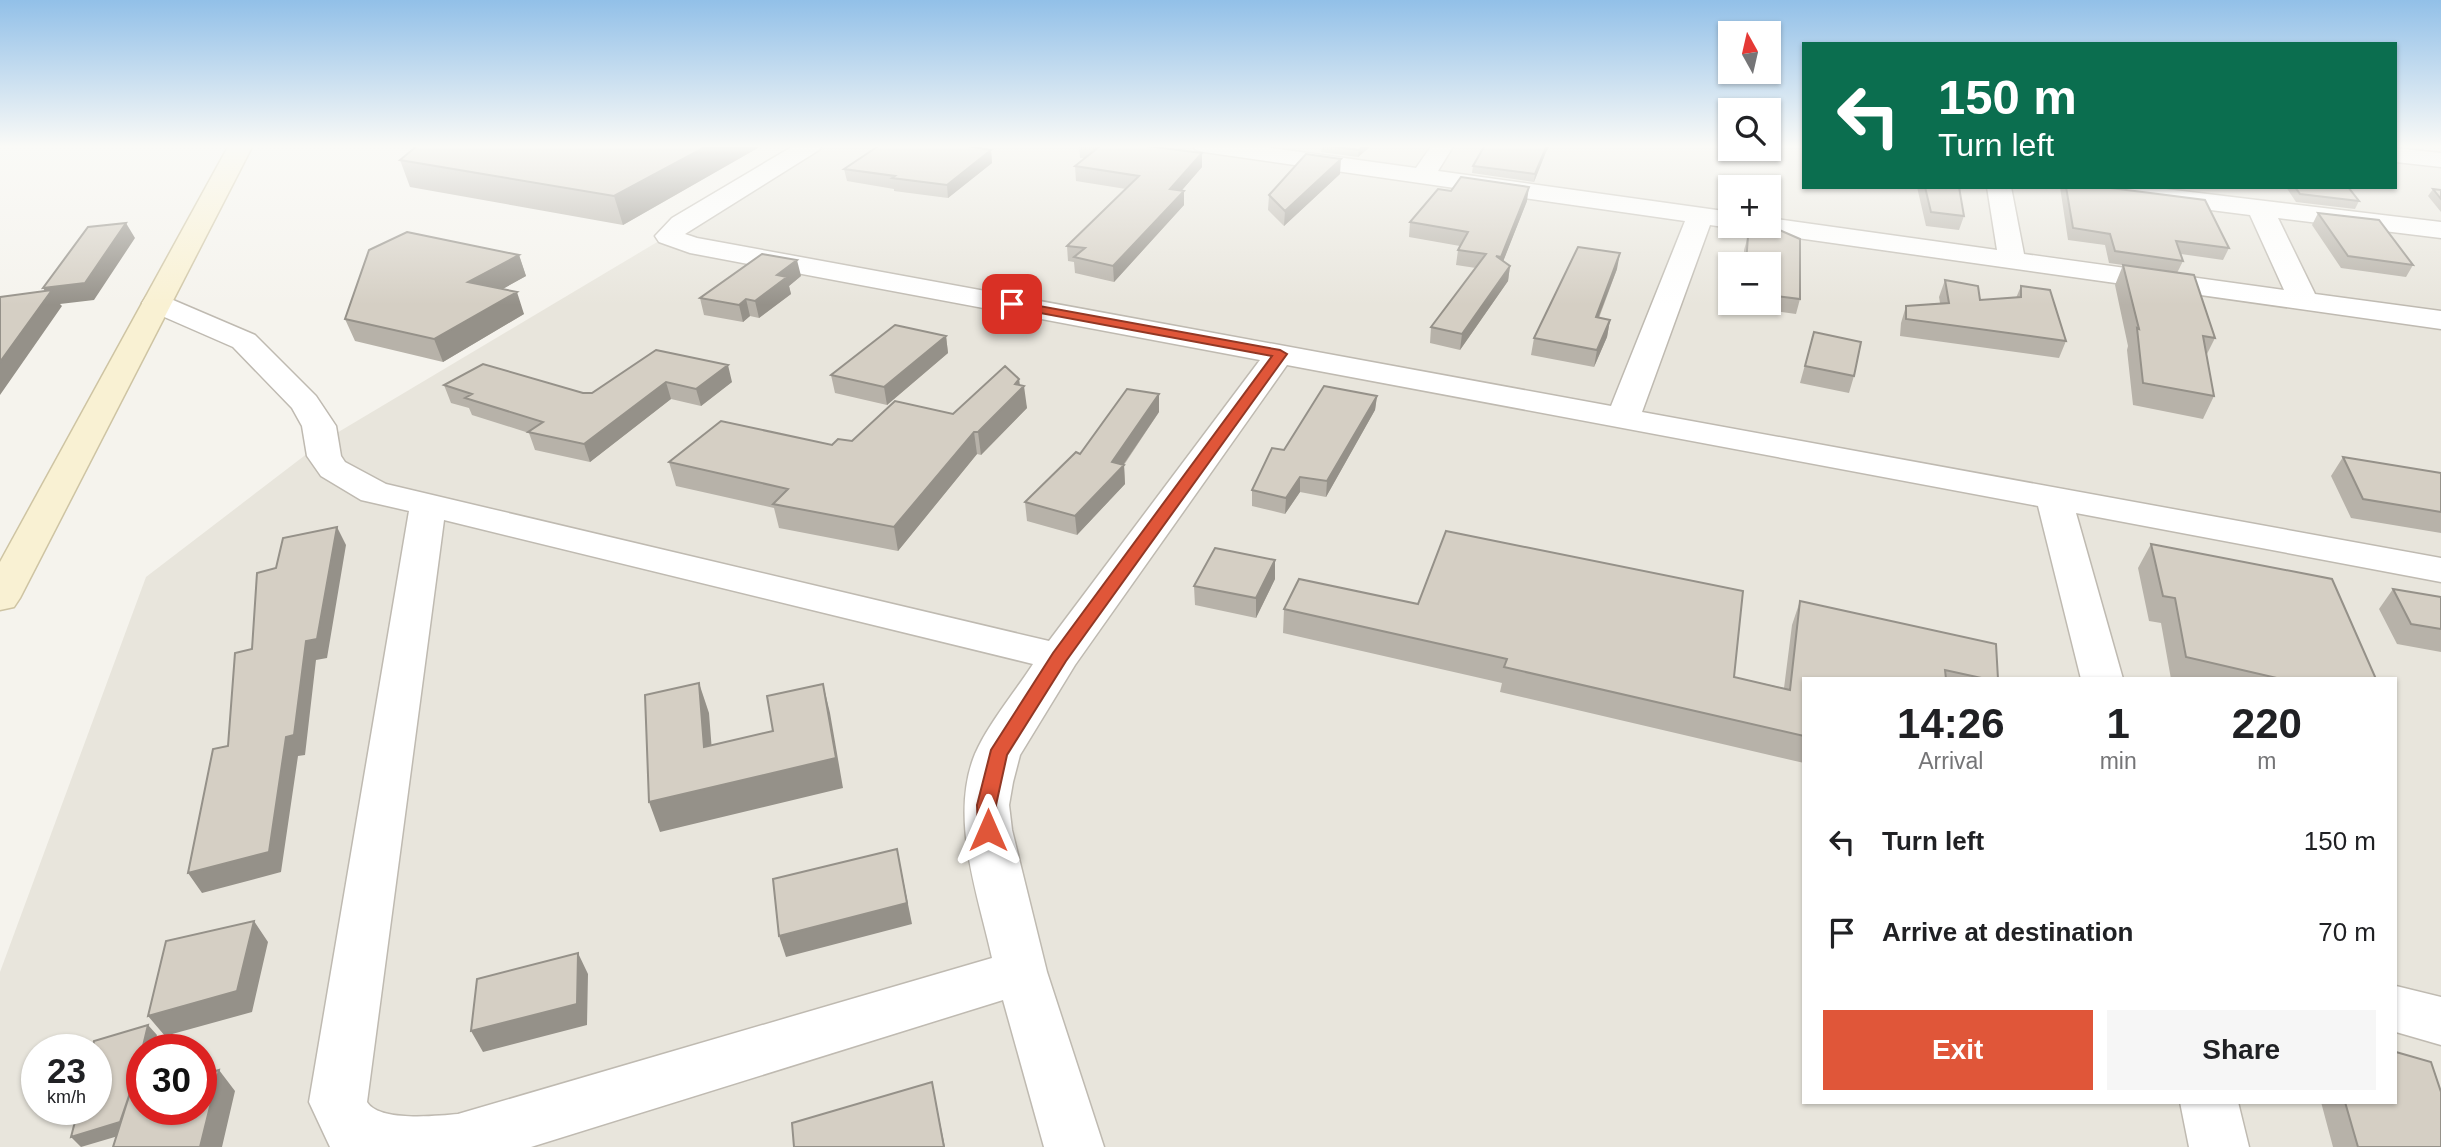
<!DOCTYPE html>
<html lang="en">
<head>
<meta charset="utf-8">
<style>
	:root { --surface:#fff; --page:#f6f6f6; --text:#202124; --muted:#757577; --accent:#e05639 }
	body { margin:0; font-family:Arial,sans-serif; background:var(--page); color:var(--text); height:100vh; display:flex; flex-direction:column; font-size:26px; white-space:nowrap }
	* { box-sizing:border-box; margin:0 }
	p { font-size:23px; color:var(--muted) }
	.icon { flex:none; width:38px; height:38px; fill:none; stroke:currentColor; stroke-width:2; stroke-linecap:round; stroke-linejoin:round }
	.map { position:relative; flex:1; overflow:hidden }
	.details { position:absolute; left:1802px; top:677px; width:595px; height:427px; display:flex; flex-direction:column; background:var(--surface); border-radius:0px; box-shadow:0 2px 5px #0004 }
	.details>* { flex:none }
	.top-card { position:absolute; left:1802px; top:42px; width:595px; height:147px; border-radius:0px; box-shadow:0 2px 5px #0004; background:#0b6e4f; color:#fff; overflow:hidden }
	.needle { width:46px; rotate:352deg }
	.buttons { position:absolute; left:1718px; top:21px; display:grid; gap:14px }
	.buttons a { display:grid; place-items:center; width:63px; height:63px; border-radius:0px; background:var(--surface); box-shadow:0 2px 5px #0004; font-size:35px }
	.speed { position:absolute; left:21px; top:1034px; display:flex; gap:14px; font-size:35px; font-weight:700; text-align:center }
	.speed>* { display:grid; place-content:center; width:91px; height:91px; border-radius:50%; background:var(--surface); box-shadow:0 2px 5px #0004; line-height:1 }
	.speed small { font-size:18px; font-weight:400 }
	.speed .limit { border:10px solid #d22; background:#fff; color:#111 }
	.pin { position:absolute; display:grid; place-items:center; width:60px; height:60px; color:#fff; margin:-30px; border-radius:14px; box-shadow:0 4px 10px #0006 }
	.me { position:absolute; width:77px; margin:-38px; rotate:0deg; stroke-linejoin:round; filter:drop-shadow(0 0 5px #0008) }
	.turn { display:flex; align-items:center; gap:24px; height:147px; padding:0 21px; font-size:32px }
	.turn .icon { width:91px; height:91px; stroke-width:2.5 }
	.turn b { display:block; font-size:49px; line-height:60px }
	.eta { display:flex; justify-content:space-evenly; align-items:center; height:119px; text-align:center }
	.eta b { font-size:42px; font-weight:700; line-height:49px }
	.primary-button { display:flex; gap:14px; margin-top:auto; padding:14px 21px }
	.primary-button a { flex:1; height:80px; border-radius:0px; background:var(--accent); color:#fff; font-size:28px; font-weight:700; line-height:80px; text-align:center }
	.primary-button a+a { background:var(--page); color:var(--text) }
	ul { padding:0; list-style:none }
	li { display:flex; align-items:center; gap:21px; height:91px; padding:0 21px }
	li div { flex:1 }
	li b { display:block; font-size:26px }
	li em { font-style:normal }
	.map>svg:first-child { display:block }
	.residential { fill:#e8e5dc; fill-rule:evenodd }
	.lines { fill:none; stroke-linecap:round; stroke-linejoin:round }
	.street-casing { stroke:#bfbab1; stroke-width:3 }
	.secondary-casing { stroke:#cec4a3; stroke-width:3 }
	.street { fill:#fff; fill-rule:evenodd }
	.secondary { fill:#f9f1d3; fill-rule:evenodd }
	.wall { fill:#b7b2a9 }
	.shaded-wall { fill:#959189 }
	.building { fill:#d5cfc4; stroke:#959189; stroke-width:2 }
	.route { fill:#e05639; stroke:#923825; stroke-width:2 }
</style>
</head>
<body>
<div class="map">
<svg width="2441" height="1147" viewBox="0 0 2441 1147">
	<rect width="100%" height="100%" fill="#f5f3ed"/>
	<!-- residential -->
	<path class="residential" d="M 820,145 L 1731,145 L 1731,149 L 1769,149 L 1769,145 L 1804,145 L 1804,187 L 2396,187 L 2396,159 L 2441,164 L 2441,1147 L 0,1147 L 0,972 L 146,577 L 325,440 ZM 1731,187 L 1769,187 L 1769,226 L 1731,226 ZM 1731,264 L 1769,264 L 1769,303 L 1731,303 ZM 1804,679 L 2396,679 L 2396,1102 L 1804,1102 ZM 37,1050 L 96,1050 L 96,1110 L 37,1110 ZM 142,1050 L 201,1050 L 201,1110 L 142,1110 Z"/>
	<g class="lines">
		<defs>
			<path id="street" d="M 795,145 L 823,145 L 819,150 L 685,234 L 697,238 L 1611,406 L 1685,221 L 1204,152 L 1196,150 L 1192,145 L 1250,145 L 1416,168 L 1432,145 L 1454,145 L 1438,171 L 1731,212 L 1731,226 L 1739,226 L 1731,228 L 1710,225 L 1642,412 L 2441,558 L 2441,582 L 2076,513 L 2123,679 L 2081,679 L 2038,506 L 1287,365 L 1075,665 L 1020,755 L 1013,782 L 1009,805 L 1012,830 L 1047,972 L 1104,1147 L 1044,1147 L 1003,1000 L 531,1147 L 330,1147 L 309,1102 L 409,511 L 361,500 L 321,476 L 307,456 L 302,426 L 292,408 L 233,347 L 146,309 L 142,303 L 146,297 L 156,294 L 166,297 L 255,335 L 316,396 L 336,426 L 341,456 L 345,462 L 386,484 L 1049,641 L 1260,360 L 690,253 L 659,242 L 655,236 L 672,218 ZM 444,520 L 1033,664 C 1015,692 988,724 975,754 C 949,818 978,894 992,958 L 458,1114 C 436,1116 379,1122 367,1102 Z
				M 2396,148 L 2441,153 L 2441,167 L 2396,162 Z
				M 1987,187 L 2011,187 L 2024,254 L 2284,290 L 2250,215 L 2085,194 L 2076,192 L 2073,187 L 2149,187 L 2441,222 L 2441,238 L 2278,218 L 2315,294 L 2441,311 L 2441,329 L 1769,234 L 1760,232 L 1756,226 L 1769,226 L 1769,218 L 1997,250 Z
				M 2396,986 L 2441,997 L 2441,1045 L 2396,1032 Z
				M 2180,1102 L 2238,1102 L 2249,1147 L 2189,1147 Z"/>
			<path id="secondary" d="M 229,145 L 253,145 L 20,598 L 14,607 L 0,610 L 0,562 Z"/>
		</defs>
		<!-- street casing -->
		<use href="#street" class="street-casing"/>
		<!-- secondary casing -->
		<use href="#secondary" class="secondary-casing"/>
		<!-- street -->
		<use href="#street" class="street"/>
		<!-- secondary -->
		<use href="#secondary" class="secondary"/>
	</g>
	<!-- wall -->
	<path class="wall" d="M 763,145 L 623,225 L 410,187 L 400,160 Z
		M 1079,145 L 1151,145 L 1151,147 L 1202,153 L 1202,167 L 1182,190 L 1184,205 L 1114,282 L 1075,273 L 1074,262 L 1068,261 L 1067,246 L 1126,189 L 1076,181 L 1075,166 L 1085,158 L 1080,158 Z
		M 1322,145 L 1372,145 L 1358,157 L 1321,152 Z
		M 991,150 L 992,163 L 948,198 L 894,191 L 894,189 L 847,181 L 844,169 Z
		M 1546,152 L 1534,182 L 1472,173 L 1473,166 Z
		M 1340,174 L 1284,226 L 1268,210 L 1269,195 Z
		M 1917,187 L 1959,187 L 1964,216 L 1959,230 L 1926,226 Z
		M 2060,187 L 2103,187 L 2229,248 L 2223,260 L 2181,254 L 2183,261 L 2177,273 L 2109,263 L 2105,245 L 2068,240 Z
		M 2286,187 L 2348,187 L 2359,201 L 2355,209 L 2296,202 Z
		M 2433,189 L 2441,190 L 2441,212 L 2428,196 Z
		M 1527,201 L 1503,261 L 1510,266 L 1508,281 L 1460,350 L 1430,343 L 1431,327 L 1476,268 L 1456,265 L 1458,250 L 1460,246 L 1409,237 L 1410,222 Z
		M 2318,213 L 2413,265 L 2406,277 L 2341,268 L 2312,225 Z
		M 1748,236 L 1800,299 L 1796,314 L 1741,306 L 1741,303 L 1769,303 L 1769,264 L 1744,264 L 1744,250 Z
		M 519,255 L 526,276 L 502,289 L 524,314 L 443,362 L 355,341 L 345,319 Z
		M 2123,265 L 2215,338 L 2206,356 L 2214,396 L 2203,419 L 2133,405 L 2127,350 L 2128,346 L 2115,285 Z
		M 1617,269 L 1599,318 L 1610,320 L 1607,337 L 1594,367 L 1531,355 L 1534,338 Z
		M 801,276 L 789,286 L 791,294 L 759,318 L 750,316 L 743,322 L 704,315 L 700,298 Z
		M 1945,280 L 1980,300 L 2016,298 L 2021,286 L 2066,341 L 2059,358 L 1900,336 L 1901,323 L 1906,306 L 1940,303 L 1939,297 Z
		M 1814,332 L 1854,376 L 1849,393 L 1800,383 Z
		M 946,336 L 948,353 L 887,405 L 835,393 L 831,375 Z
		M 656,350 L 732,382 L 701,406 L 671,399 L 590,462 L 535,450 L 529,433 L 472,415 L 469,408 L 451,403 L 444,385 L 592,393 Z
		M 1019,379 L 1020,385 L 1027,408 L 981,455 L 977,454 L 898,551 L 779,528 L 774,508 L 676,486 L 669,462 L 832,445 L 852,441 L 953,414 Z
		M 1377,396 L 1375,410 L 1326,497 L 1300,492 L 1285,514 L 1252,506 L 1252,490 L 1284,450 Z
		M 1159,412 L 1124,465 L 1125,484 L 1077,535 L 1027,521 L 1025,502 L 1080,454 Z
		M 2343,457 L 2441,473 L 2441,533 L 2351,518 L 2331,476 Z
		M 2151,544 L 2376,679 L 2171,679 L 2161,623 L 2149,621 L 2138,568 Z
		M 1275,579 L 1256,618 L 1195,605 L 1194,586 Z
		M 2393,589 L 2441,597 L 2441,652 L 2397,644 L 2379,609 Z
		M 1800,601 L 1998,679 L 1804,679 L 1804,763 L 1500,692 L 1502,683 L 1283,633 L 1284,609 L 1734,677 L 1784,688 L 1792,625 Z
		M 2321,1102 L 2396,1102 L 2441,1147 L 2333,1147 Z"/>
	<!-- shaded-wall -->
	<path class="shaded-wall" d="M 709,145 L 763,145 L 623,225 L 614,196 Z
		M 1364,145 L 1372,145 L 1358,157 L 1359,150 Z
		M 1547,145 L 1551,145 L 1546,152 L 1534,182 L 1535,174 Z
		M 991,150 L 992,163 L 948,198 L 947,185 Z
		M 1202,153 L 1202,167 L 1170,204 L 1170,189 Z
		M 1341,159 L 1340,174 L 1284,226 L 1285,211 Z
		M 1529,187 L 1527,201 L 1499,272 L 1501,257 Z
		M 1184,191 L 1184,205 L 1114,282 L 1113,266 Z
		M 126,223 L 135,238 L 94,300 L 60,304 L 62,306 L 0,395 L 0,362 L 48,296 L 43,288 Z
		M 1620,253 L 1617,269 L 1592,334 L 1596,317 Z
		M 519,255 L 526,276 L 476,304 L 468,282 Z
		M 797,260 L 801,276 L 789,286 L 791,294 L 759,318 L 755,301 L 777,275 Z
		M 1510,266 L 1508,281 L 1460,350 L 1462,334 Z
		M 517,292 L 524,314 L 443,362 L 434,339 Z
		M 746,299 L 750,316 L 743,322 L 739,305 Z
		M 1610,320 L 1607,337 L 1594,367 L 1597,350 Z
		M 946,336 L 948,353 L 887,405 L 884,387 Z
		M 728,365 L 732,382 L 701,406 L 696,389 Z
		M 1019,379 L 1020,390 L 1024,386 L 1027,408 L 981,455 L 978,432 Z
		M 666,382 L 671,399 L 590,462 L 584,444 Z
		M 1159,394 L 1159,412 L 1121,468 L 1124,465 L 1125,484 L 1077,535 L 1075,516 Z
		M 1377,396 L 1375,410 L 1326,497 L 1327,481 Z
		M 974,432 L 977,454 L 898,551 L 894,527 Z
		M 1300,477 L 1300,492 L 1285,514 L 1286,498 Z
		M 337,527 L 346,545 L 327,658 L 316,660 L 305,755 L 298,756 L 281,872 L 202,893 L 188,873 L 286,737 L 306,641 Z
		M 1275,560 L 1275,579 L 1256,618 L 1256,598 Z
		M 699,683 L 709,713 L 714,777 L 704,747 Z
		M 823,684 L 830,713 L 843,788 L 660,832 L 649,802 L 836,758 Z
		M 897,849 L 912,924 L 786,957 L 779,936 Z
		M 254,921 L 268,942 L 252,1012 L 165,1036 L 148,1016 Z
		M 578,953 L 588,974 L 587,1025 L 483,1052 L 471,1031 Z
		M 148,1025 L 157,1035 L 153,1050 L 142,1050 Z
		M 142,1051 L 142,1100 L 135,1131 L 81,1147 L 71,1137 Z
		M 219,1070 L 235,1091 L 222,1147 L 200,1147 Z
		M 932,1082 L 936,1103 L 945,1147 L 944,1147 Z"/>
	<!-- building -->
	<path class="building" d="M 418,145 L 709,145 L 614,196 L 400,160 Z
		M 880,145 L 960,145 L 991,150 L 947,185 L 892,178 L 895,176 L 844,169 Z
		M 1087,145 L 1148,145 L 1146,146 L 1202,153 L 1170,189 L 1184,191 L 1113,266 L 1074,257 L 1085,248 L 1067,246 L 1139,176 L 1075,166 L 1100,146 Z
		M 1322,145 L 1364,145 L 1359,150 Z
		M 1485,145 L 1547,145 L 1535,174 L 1473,166 Z
		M 1306,154 L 1341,159 L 1285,211 L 1269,195 Z
		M 1461,177 L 1529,187 L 1501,257 L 1496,256 L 1510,266 L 1462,334 L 1431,327 L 1486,254 L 1458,250 L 1468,232 L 1410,222 L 1438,189 L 1451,191 Z
		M 1925,187 L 1959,187 L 1964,216 L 1931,212 Z
		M 2066,187 L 2103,187 L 2205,200 L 2229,248 L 2176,241 L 2183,261 L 2115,251 L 2110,234 L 2073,228 Z
		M 2295,187 L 2348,187 L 2359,201 L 2300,194 Z
		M 2433,189 L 2441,190 L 2441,199 Z
		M 2318,213 L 2379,220 L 2413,265 L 2348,256 Z
		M 126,223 L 85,283 L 43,288 L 88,227 Z
		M 1775,228 L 1800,239 L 1800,299 L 1769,295 L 1769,264 L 1746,264 L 1748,236 Z
		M 407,232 L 519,255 L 468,282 L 517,292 L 434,339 L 345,319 L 369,250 Z
		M 1578,247 L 1620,253 L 1596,317 L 1610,320 L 1597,350 L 1534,338 Z
		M 762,254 L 797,260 L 777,275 L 787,277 L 755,301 L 746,299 L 739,305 L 700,298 Z
		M 2123,265 L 2194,275 L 2215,338 L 2203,336 L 2214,396 L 2143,383 L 2137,328 L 2139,329 Z
		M 1945,280 L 1978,286 L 1980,300 L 2021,297 L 2021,286 L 2050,290 L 2066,341 L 1906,319 L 1906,306 L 1949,303 Z
		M 52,290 L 0,362 L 0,297 Z
		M 895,325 L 946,336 L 884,387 L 831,375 Z
		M 1814,332 L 1861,342 L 1854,376 L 1805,366 Z
		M 656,350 L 728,365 L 696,389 L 666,382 L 584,444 L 528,432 L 543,422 L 465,398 L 472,394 L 444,385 L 483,364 L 583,393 L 592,393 Z
		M 1005,366 L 1019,379 L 1015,384 L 1024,386 L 978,432 L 974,432 L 894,527 L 773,504 L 788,489 L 669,462 L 721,421 L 832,445 L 838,439 L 852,441 L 895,401 L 953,414 Z
		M 1324,386 L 1377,396 L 1327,481 L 1300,477 L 1286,498 L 1252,490 L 1272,448 L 1284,450 Z
		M 1127,389 L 1159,394 L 1112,462 L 1124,465 L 1075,516 L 1025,502 L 1076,452 L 1080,454 Z
		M 2343,457 L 2441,473 L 2441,512 L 2363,499 Z
		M 337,527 L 317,639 L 306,641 L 294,735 L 286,737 L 269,852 L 188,873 L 213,749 L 228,746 L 235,653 L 252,649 L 257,573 L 276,568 L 283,538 Z
		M 1446,531 L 1743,591 L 1734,677 L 1790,690 L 1800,601 L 1996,644 L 1998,679 L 1986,679 L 1945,670 L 1946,679 L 1804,679 L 1804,736 L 1504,667 L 1507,659 L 1284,609 L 1299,579 L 1418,604 Z
		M 2151,544 L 2332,579 L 2376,679 L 2281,679 L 2186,657 L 2175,598 L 2163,596 Z
		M 1215,548 L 1275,560 L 1256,598 L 1194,586 Z
		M 2393,589 L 2441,597 L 2441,629 L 2411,624 Z
		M 699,683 L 704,747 L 773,731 L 767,696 L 823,684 L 836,758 L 649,802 L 645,695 Z
		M 897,849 L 907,903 L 779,936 L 773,879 Z
		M 254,921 L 237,991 L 148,1016 L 166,941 Z
		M 578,953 L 577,1004 L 471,1031 L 477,979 Z
		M 148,1025 L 132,1092 L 130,1093 L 120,1122 L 71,1137 L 78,1110 L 96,1110 L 96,1050 L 92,1050 L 94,1041 Z
		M 2396,1052 L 2431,1062 L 2441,1092 L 2441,1147 L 2358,1147 L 2345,1102 L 2396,1102 Z
		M 219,1070 L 200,1147 L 113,1147 L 130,1093 L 142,1090 L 142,1110 L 201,1110 L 201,1075 Z
		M 932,1082 L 944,1147 L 794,1147 L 792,1123 Z"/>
	<!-- sky -->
	<linearGradient id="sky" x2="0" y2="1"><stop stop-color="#92c0e8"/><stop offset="0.48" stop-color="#fafaf7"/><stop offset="1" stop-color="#fafaf7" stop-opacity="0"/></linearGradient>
	<rect width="2441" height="305" fill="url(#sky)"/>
	<!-- route -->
	<path class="route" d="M 1012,301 L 1280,350 L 1287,354 L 1066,661 L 1007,755 L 996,805 L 998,830 L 995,835 L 988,837 L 981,835 L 978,830 L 977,805 L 991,750 L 1053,653 L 1272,356 L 1008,307 L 1008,302 Z"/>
</svg>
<div class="buttons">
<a><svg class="needle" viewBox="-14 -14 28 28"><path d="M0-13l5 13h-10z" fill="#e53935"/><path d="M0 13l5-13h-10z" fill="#757577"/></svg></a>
<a><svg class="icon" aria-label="search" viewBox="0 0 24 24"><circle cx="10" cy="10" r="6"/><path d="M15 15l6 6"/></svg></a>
<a>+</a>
<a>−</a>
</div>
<div class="speed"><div>23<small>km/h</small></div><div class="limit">30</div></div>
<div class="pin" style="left:1012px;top:304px;background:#d93025"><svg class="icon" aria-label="arrive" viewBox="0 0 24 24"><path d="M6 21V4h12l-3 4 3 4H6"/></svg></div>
<svg class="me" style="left:988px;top:830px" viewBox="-20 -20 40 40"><path d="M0-17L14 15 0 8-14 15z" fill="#e05639" stroke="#fff" stroke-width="4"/></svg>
<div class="top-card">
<div class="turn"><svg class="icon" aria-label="left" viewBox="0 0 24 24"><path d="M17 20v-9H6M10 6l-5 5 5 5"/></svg><div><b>150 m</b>Turn left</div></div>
</div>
<section class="details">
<div class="eta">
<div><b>14:26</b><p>Arrival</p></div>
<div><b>1</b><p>min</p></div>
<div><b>220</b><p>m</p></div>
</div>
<ul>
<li><svg class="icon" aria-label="left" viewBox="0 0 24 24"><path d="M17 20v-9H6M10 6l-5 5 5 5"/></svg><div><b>Turn left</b></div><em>150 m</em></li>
<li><svg class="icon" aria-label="arrive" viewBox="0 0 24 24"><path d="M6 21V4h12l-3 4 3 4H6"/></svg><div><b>Arrive at destination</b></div><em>70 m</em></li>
</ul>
<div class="primary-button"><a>Exit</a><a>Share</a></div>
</section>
</div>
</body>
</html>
